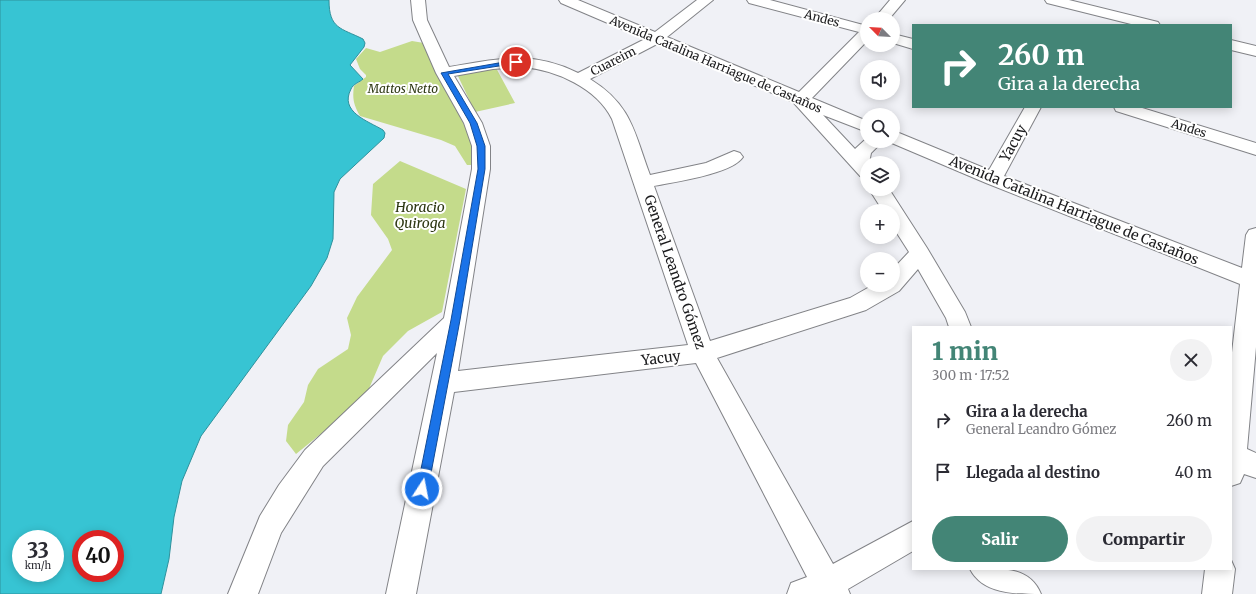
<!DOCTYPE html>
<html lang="es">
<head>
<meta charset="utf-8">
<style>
	:root { --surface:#fff; --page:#f2f2f3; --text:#2b2b33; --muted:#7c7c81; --accent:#438576 }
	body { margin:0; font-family:Merriweather,serif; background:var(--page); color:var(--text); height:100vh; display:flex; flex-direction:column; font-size:15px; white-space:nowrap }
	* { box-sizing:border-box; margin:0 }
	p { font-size:13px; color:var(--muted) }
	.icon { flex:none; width:22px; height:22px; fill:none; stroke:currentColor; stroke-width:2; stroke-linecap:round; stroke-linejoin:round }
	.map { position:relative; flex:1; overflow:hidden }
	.panel { position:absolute; left:912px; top:326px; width:320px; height:244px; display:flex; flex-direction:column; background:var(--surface); border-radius:0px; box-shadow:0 2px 10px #0003 }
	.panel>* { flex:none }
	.top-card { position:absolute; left:912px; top:24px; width:320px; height:84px; border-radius:0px; box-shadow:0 2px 10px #0003; background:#438576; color:#fff; overflow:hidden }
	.needle { width:26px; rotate:294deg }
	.buttons { position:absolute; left:860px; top:12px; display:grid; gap:8px }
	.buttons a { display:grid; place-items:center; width:40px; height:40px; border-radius:50%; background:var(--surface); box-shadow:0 2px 10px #0003; font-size:20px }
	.speed { position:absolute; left:12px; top:530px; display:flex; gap:8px; font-size:20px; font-weight:700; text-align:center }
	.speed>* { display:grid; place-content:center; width:52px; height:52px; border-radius:50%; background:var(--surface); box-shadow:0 2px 10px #0003; line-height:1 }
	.speed small { font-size:10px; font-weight:400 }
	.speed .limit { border:6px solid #d22; background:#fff; color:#111 }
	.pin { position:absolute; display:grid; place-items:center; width:34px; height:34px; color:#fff; margin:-17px; border:2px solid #fff; border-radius:50%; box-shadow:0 1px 4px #0007 }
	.me { position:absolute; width:44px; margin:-22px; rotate:11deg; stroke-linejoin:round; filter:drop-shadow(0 0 3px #0008) }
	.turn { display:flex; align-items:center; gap:14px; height:84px; padding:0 20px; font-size:18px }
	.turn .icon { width:52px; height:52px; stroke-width:2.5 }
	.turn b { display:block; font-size:28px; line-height:34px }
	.round { display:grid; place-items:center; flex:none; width:42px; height:42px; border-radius:21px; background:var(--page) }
	.summary { display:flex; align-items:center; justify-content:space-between; height:68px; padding:0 20px }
	h1 { font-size:24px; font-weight:800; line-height:30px; color:var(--accent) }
	.primary-button { display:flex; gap:8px; margin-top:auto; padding:8px 20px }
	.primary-button a { flex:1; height:46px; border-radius:24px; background:var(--accent); color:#fff; font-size:16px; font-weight:800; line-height:46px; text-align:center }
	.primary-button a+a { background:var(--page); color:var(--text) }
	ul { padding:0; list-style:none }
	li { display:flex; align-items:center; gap:12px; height:52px; padding:0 20px }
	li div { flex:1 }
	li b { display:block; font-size:15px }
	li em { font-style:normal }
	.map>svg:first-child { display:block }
	.green { fill:#c4db8b }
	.water { fill:#37c4d3; stroke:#2f919c; fill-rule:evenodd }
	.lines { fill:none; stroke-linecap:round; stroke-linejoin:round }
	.minor-casing { stroke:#828387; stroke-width:2 }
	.minor { fill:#fff; fill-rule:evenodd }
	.route { fill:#1a73e8; stroke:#114b97 }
	.labels { text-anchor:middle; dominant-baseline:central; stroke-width:4; stroke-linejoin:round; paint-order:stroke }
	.far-street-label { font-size:12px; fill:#1b1b1d; stroke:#fff }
	.far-park-label { font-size:12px; font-style:italic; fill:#2d3712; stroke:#fff }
	.street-label { font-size:14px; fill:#1b1b1d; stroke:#fff }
	.park-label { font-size:14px; font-style:italic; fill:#2d3712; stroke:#fff }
</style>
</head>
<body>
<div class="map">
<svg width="1256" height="594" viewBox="0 0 1256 594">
	<rect width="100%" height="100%" fill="#f0f1f6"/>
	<!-- green -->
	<path class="green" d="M 412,41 L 424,43 L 471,139 L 475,165 L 467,165 L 455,146 L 441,140 L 360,116 C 354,105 352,99 354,86 L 366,77 L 366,75 L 360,69 L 356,59 L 366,48 L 380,52 Z
		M 495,66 L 515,103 L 475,112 L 457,74 Z
		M 400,161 L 466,189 L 442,312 L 408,331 L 383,356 L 365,398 L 296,454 L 286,441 L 288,425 L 304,402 L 308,385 L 318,369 L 348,349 L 351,335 L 347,318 L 357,297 L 392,250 L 388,239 L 371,215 L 373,184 Z"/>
	<!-- water -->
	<path class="water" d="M 0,0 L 329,0 C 329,29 341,28 363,39 L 365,43 L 364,47 L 350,65 L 363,79 C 360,82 353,84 351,89 C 339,112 368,121 383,130 L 385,133 L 384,138 L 340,179 L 334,192 L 333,239 L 327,258 L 311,286 L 201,436 L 182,481 L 174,517 L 169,559 L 161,594 L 0,594 ZM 21,539 L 55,539 L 55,573 L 21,573 ZM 81,539 L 115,539 L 115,573 L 81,573 Z"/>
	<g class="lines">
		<defs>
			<path id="minor" d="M 411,0 L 425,0 L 427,20 L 449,67 C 497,59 532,50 578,73 L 645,39 L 561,3 L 559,0 L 578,0 L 655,32 L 697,0 L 713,0 L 667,37 L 799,92 L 859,32 L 749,3 L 747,0 L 770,0 L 867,26 L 867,41 L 812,98 L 867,121 L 867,132 L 823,115 L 855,149 L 867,138 L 867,141 L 883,141 L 871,153 L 869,163 L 867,163 L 867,178 L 860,176 L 793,102 L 657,44 L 590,79 C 632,105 634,132 650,175 L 706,163 L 734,151 L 740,153 L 743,157 C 732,174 674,182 654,186 L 710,341 L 850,298 L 873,285 L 893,285 L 893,269 L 909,252 L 893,227 L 893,211 L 883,211 L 869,189 L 889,189 L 927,248 L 965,312 L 971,327 L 949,327 L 946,318 L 918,269 L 899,291 L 866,310 L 717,358 L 833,564 L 913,521 L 913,551 L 848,589 L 850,594 L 787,594 L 791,583 L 807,577 L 696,363 L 454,392 L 416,594 L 386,594 L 437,353 L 323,466 L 281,533 L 258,594 L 228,594 L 260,516 L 279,485 L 305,450 L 444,318 L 472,169 L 472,146 L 464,123 L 436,73 L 413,20 ZM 523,67 C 556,70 597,88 612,119 L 688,345 L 458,371 L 490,169 L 490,146 L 482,123 L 454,76 L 493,69 Z
				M 890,0 L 905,0 L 889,19 L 874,19 Z
				M 1045,0 L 1069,0 L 1158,22 L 1160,25 L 1135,25 L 1047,3 Z
				M 893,34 L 913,39 L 913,49 L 893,43 Z
				M 1231,40 L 1256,46 L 1256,56 L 1231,50 Z
				M 1025,107 L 1041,107 L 1004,176 L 1242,268 L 1246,235 L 1249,230 L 1256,228 L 1256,347 L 1247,449 L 1256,453 L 1256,478 L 1244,474 L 1240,483 L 1231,486 L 1231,361 L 1240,284 L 986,183 L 887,141 L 893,141 L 893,132 L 899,133 L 989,170 Z
				M 1114,107 L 1139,107 L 1256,143 L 1256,155 L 1116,111 Z
				M 1231,560 L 1235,569 L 1232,594 L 1202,594 L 1205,569 L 1231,569 Z
				M 970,569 C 997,569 1029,564 1041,594 C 1014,594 983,594 970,569 Z"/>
		</defs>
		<!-- minor casing -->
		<use href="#minor" class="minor-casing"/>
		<!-- minor -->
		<use href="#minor" class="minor"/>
	</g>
	<!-- route -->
	<path class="route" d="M 516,60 L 518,61 L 518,63 L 448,74 L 477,123 L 485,146 L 485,169 L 460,320 L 428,489 L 426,492 L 422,494 L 418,492 L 417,489 L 451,320 L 478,169 L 477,146 L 470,123 L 441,73 Z"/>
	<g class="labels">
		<!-- far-street labels -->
		<g class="far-street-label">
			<text transform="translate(822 18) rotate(15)">Andes</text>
			<text transform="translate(613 61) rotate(-27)">Cuareim</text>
			<text transform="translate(716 64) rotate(23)">Avenida Catalina Harriague de Castaños</text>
			<text transform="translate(1189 128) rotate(17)">Andes</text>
		</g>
		<!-- far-park labels -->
		<g class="far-park-label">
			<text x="403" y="88">Mattos Netto</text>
		</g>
		<!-- street labels -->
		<g class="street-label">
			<text transform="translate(1013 143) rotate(-61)">Yacuy</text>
			<text transform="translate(1074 210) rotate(22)">Avenida Catalina Harriague de Castaños</text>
			<text transform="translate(675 272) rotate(71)">General Leandro Gómez</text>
			<text transform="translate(661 358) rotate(-7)">Yacuy</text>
		</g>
		<!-- park labels -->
		<g class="park-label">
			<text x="420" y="207">Horacio<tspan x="420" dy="16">Quiroga</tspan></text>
		</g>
	</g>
</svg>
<div class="buttons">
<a><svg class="needle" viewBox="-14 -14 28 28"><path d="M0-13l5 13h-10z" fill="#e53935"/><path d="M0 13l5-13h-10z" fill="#7c7c81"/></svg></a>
<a><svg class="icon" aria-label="sound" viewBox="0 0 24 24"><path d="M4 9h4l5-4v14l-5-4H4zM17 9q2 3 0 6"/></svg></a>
<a><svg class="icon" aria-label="search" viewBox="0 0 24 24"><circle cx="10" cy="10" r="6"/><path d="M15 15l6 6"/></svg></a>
<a><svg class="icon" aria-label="layers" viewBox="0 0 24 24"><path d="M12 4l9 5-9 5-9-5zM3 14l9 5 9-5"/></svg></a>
<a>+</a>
<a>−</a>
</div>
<div class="speed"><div>33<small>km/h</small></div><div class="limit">40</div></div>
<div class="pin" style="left:516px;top:62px;background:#d93025"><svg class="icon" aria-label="arrive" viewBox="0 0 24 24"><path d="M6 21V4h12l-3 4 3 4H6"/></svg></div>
<svg class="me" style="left:422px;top:489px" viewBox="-20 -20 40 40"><circle r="17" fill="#1a73e8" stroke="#fff" stroke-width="3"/><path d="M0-11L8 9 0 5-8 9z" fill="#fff"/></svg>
<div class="top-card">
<div class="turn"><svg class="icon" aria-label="right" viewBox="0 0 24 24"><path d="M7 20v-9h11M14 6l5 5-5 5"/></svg><div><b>260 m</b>Gira a la derecha</div></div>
</div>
<section class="panel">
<div class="summary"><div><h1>1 min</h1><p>300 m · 17:52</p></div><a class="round"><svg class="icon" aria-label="close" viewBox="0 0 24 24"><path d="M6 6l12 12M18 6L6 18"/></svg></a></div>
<ul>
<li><svg class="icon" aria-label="right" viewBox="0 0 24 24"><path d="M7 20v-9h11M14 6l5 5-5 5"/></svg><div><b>Gira a la derecha</b><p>General Leandro Gómez</p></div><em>260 m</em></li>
<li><svg class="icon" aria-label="arrive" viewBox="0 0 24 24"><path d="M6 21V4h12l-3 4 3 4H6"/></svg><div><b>Llegada al destino</b></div><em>40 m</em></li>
</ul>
<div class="primary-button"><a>Salir</a><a>Compartir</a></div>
</section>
</div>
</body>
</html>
